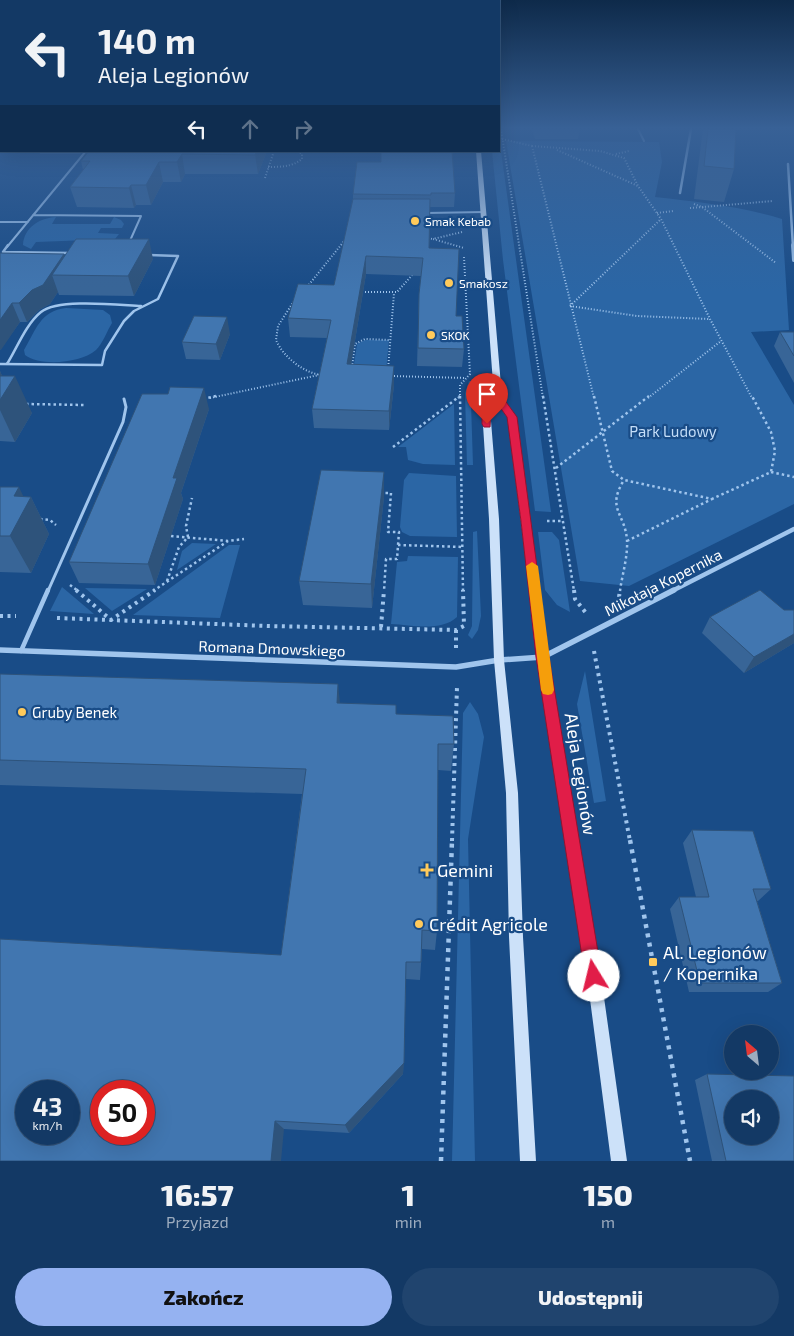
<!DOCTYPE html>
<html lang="pl">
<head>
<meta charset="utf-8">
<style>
	:root { --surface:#133965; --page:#20446e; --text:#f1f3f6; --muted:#9dacbf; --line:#325379; --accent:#95b2f1 }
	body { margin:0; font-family:"Exo 2",sans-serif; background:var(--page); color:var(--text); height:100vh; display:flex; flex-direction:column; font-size:19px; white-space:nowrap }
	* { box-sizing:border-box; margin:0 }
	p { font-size:16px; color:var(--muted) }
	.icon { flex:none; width:28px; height:28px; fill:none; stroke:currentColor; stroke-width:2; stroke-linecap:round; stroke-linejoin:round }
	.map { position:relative; height:1161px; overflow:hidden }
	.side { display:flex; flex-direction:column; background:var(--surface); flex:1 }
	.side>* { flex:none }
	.top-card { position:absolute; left:0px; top:0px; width:500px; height:152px; box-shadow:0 5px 20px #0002,0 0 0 1px var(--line); background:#133965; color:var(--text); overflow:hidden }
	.needle { width:32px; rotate:332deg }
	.tools { position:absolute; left:724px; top:1025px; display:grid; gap:10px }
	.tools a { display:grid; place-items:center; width:55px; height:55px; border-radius:50%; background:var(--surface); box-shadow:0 5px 20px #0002,0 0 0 1px var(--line); font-size:25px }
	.speed { position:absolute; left:15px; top:1080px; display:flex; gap:10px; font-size:25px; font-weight:700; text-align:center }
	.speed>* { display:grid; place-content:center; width:65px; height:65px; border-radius:50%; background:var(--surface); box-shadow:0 5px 20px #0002,0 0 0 1px var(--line); line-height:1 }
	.speed small { font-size:12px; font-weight:400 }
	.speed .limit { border:8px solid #d22; background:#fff; color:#111 }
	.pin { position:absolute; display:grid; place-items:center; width:42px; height:42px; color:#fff; margin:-51px -21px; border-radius:50% 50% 50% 0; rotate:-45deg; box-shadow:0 0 5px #0007 }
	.pin .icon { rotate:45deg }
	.me { position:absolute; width:55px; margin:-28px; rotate:351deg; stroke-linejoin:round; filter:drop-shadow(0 0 4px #0008) }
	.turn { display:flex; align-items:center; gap:18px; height:105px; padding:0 15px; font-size:22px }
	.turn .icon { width:65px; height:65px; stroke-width:2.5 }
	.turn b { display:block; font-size:35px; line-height:42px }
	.lanes { display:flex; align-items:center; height:48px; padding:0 15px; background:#0003; justify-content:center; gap:25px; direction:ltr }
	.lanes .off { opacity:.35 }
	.eta { display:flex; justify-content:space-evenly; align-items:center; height:85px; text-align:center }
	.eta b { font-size:30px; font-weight:800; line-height:35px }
	.button { display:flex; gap:10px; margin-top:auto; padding:10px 15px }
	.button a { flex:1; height:58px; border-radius:30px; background:var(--accent); color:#111; font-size:20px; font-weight:800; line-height:58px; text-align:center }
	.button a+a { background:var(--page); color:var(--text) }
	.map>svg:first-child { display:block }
	.green { fill:#2b66a5 }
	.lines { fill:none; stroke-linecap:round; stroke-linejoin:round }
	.path-far3 { stroke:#a0c5ed; stroke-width:2; stroke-dasharray:1 2; stroke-linecap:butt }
	.path-far2 { stroke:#a0c5ed; stroke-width:2.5; stroke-dasharray:2.5 3; stroke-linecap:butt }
	.path-far1 { stroke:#a0c5ed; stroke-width:4; stroke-dasharray:3 4.5; stroke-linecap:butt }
	.path { stroke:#a0c5ed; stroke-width:4.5; stroke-dasharray:4 5.5; stroke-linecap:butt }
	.lane-far3 { stroke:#a0c5ed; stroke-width:2 }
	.lane-far2 { stroke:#a0c5ed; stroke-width:2.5 }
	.lane-far1 { stroke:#a0c5ed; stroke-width:3 }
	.lane { stroke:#a0c5ed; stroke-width:4.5 }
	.street-far3 { stroke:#a0c5ed; stroke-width:2.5 }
	.street-far2 { stroke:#a0c5ed; stroke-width:4 }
	.street-far1 { stroke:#a0c5ed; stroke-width:4.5 }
	.street { stroke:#a0c5ed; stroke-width:5.5 }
	.secondary { fill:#cce1f9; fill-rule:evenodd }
	.wall { fill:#386597 }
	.shaded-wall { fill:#2e537b }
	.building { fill:#4176b0; stroke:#2e537b; fill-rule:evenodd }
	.route { fill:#e11d48; stroke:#92132f }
	.slow { fill:#f59e0b }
	.poi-dot { fill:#ffca5b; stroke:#194c87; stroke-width:2 }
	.labels { text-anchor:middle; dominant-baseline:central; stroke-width:4.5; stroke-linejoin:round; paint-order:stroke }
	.far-poi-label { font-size:12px; fill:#fff; stroke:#194c87; text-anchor:start }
	.park-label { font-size:15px; fill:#c5def9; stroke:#194c87 }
	.street-label { font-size:15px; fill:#fff; stroke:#194c87 }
	.poi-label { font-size:15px; fill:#fff; stroke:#194c87; text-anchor:start }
	.near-street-label { font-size:18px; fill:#fff; stroke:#194c87 }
	.near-poi-label { font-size:18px; fill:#fff; stroke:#194c87; text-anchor:start }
</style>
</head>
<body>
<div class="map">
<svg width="794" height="1161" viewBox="0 0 794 1161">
	<rect width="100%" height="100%" fill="#194c87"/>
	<!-- green -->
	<path class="green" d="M 499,137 L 551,512 L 535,511 L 503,260 L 492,151 L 499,151 Z
		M 506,141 L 659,142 L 662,162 L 655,197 C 698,202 740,206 782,219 L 789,330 L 751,332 L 794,405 L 794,504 L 629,586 L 580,581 Z
		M 56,217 L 52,224 L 110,224 L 114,217 L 121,220 L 124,224 L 122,228 L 101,228 L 98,233 L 119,234 L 115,239 L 36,242 L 31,249 L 23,245 C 24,227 40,218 56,217 Z
		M 66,308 L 103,310 L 110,315 L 112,323 C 107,331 103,343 96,350 C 81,363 41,367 25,355 L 24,350 C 36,330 40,311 66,308 Z
		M 365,340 L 389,340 L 386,372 L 353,371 L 357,344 Z
		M 469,381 L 475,381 L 471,403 L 473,465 L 467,465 L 465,393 Z
		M 454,404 L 455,465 L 423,464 L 408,460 L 406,447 L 398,447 Z
		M 409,473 L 456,476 L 457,537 L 410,536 L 402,532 L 400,527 L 404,480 Z
		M 477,531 L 481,616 L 478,630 L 472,639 L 468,635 L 472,626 L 473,532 Z
		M 538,532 L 552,532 L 559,540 L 570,612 L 557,605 L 545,590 Z
		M 192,543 L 216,544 L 177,570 L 182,551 Z
		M 229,545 L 240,545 L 220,618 L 133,615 Z
		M 408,556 L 458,557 L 457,617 C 441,632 412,625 391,624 L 397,562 L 407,561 Z
		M 62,587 L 94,614 L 50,611 Z
		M 85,588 L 147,589 L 112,611 Z
		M 585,671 L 606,801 L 594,803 L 577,704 Z
		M 470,702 L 478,714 L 484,737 L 468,839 L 475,1161 L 452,1161 L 463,713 Z"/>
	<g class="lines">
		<!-- path-far3 -->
		<path class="path-far3" d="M 501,129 L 543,398
			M 502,139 L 532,146
			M 532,146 L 600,151 L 624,158 L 638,186 L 661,219 L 710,319 L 752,398
			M 532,146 L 594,398
			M 557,150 L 638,186
			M 616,154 L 629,151
			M 268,167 C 280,167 292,167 302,159 L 302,154 L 298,151
			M 265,178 L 274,151
			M 694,204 L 702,207 L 776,263
			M 690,208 L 773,201
			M 657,213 L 673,211
			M 462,232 L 433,239 L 464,248
			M 425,238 L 433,239
			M 307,287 L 345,240
			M 359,292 L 397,292 L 414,273
			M 294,301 L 278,326 L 276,340 C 283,357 305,374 323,375
			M 570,306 L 637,316 L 710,319
			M 570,306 L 661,219
			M 352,367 L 355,344 L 365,339 L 390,340
			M 388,370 L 394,293
			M 391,376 L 466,378
			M 210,398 L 319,375
			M 458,398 L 460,396
			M 460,398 L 460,385 L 470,374 L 464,257
			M 648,398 L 721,341"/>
		<!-- path-far2 -->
		<path class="path-far2" d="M 460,396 L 463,591
			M 543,396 L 574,591
			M 594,396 L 612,471 L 624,480 L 712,499 L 771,472 L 775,451 L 771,432 L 752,396
			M 203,399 L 216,396
			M 26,404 L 85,405
			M 393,447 L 460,396
			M 556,468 L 649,396
			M 771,472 L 794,477
			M 380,493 L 391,493 L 388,532 L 399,532 L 397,559 L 386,559 L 384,591
			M 40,519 L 50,520 L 56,525
			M 547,521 L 563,521
			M 171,536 L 228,541 L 244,539
			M 627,541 L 712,499
			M 398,545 L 464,547
			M 167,581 L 179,547 L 188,537 L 186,526 L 192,498
			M 70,585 L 78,591
			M 153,591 L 228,541
			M 620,591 C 622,575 628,557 627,540 C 625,513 606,509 624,480"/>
		<!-- path-far1 -->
		<path class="path-far1" d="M 76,590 L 111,620 L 155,590
			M 574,590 L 575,599 L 586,613
			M 619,597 L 620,590
			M 0,616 L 16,616
			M 57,618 L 268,626 L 456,630 L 464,626 L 463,590
			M 381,627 L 384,590
			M 456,630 L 456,648
			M 594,651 L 630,841
			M 452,841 L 457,687"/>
		<!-- path -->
		<path class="path" d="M 630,840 L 690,1161
			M 441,1161 L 452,840"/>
		<!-- lane-far3 -->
		<path class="lane-far3" d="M 638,129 L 644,141
			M 426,213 L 484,212
			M 33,215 L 141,216 L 129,243
			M 0,222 L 28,222
			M 7,247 L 86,151"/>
		<!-- lane-far2 -->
		<path class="lane-far2" d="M 8,245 L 3,252 L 70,253
			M 0,364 L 102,365 L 105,351 L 124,321 L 134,311 L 158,299 L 178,256 L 149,255
			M 7,364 C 17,348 26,324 41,312 C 58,298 119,305 141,306"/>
		<!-- lane-far1 -->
		<path class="lane-far1" d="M 48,591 L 123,422 L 126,407 L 124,399"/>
		<!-- lane -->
		<path class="lane" d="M 21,651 L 48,590"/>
		<!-- street-far3 -->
		<path class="street-far3" d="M 788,164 L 793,247
			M 680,193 L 691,129"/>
		<!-- street-far2 -->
		<path class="street-far2" d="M 793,245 L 794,260"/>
		<!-- street-far1 -->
		<path class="street-far1" d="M 672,591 L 794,529"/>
		<!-- street -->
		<path class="street" d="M 0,650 L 456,667 L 499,660 L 543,657 L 674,590"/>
		<!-- secondary -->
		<path class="secondary" d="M 476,151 L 481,151 L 502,397 L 516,417 L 548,657 L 601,976 L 627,1161 L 611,1161 L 587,976 L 538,657 L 508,417 L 498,402 L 490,409 L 499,519 L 504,660 L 518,793 L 523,937 L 536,1161 L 520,1161 L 509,937 L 506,793 L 494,660 L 489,519 L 482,409 L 494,397 Z"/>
	</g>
	<!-- wall -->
	<path class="wall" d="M 532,129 L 580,129 L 578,139 L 535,139 Z
		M 703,129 L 736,129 L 734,169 L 724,202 L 694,199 Z
		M 39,151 L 83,151 L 80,154 L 40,154 Z
		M 87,151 L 267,151 L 258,174 L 185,174 L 181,182 L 163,182 L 151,205 L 136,205 L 134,208 L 77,207 L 70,187 L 83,170 L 81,161 L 87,153 Z
		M 381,151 L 453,151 L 452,158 L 455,193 L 454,207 L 430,207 L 429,248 L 456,316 L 464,349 L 462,367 L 417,366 L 419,294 L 421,276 L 366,274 L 351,365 L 394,385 L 389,430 L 314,428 L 312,409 L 327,338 L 290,337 L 288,318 L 334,285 L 353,201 L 353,194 L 381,162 Z
		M 0,253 L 64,254 L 64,256 L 153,259 L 134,296 L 59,295 L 58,292 L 50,304 L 39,310 L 27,322 L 20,322 L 0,350 Z
		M 780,332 L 794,332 L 794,383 L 774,346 Z
		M 230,334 L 220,360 L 186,359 L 182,342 Z
		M 0,371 L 2,376 L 32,413 L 15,442 L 0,441 Z
		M 209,409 L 181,493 L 183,499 L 155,585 L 79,583 L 69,562 Z
		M 0,487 L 23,497 L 31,497 L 49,534 L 31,573 L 0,572 Z
		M 384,497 L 372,608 L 303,605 L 299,581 Z
		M 784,610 L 794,610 L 794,643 L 744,673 L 702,633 L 710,617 Z
		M 0,674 L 340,704 L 396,714 L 454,744 L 451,771 L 438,770 L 437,931 L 435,950 L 422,949 L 420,980 L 406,979 L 403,1074 L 349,1133 L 284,1129 L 0,1161 L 281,955 L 302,794 L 0,785 Z
		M 692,830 L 771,889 L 758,901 L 757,901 L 782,983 L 768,992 L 689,992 L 670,909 L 679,897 L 696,897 L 683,843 Z
		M 707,1074 L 794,1161 L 712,1161 L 695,1080 Z"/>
	<!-- shaded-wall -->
	<path class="shaded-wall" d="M 257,151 L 267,151 L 258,174 L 255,155 Z
		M 182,154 L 185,174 L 181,182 L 177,162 Z
		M 159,162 L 163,182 L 151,205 L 146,185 Z
		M 131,185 L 136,205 L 134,208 L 129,188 Z
		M 149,239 L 153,259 L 134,296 L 128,276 Z
		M 64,254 L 70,273 L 52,275 L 58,292 L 50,304 L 39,310 L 27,322 L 19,303 Z
		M 366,256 L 366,274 L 348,383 L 347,364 Z
		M 12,303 L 20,322 L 1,350 L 0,349 L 0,320 Z
		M 227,317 L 230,334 L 220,360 L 216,344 Z
		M 394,366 L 394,385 L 389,430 L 389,411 Z
		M 0,371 L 8,388 L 15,376 L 32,413 L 15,442 L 0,410 Z
		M 204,388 L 209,409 L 181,493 L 183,499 L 155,585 L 148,564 L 173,478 Z
		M 384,472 L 384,497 L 372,608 L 371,584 Z
		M 19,487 L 27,504 L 31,497 L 49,534 L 31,573 L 10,536 L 14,496 Z
		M 794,634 L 794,643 L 744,673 L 754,657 Z
		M 338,684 L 341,712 L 337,703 Z
		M 404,1063 L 403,1074 L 349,1133 L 345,1125 Z
		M 275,1121 L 284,1129 L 281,1161 L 271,1161 Z"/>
	<!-- building -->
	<path class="building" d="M 708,129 L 736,129 L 734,169 L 704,166 Z
		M 89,151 L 257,151 L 255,155 L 182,154 L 177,162 L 159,162 L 146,185 L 131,185 L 129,188 L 70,187 L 90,161 L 81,161 Z
		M 381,151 L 452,151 L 455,193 L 431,193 L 431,195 L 353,194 L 357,162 L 381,162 Z
		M 353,199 L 430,199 L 429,248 L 459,249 L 456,316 L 462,316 L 464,349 L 418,348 L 419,294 L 423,258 L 366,256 L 347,364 L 394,366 L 389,411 L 312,409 L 331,320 L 288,318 L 298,284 L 334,285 Z
		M 76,239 L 149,239 L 128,276 L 52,275 Z
		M 0,253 L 64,254 L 43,285 L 32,290 L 19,303 L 12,303 L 0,320 Z
		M 194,316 L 227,317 L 216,344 L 182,342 Z
		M 780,332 L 794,332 L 794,356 Z
		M 0,376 L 15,376 L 0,400 Z
		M 170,387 L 204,388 L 173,478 L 177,478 L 148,564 L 69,562 L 142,394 L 168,394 Z
		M 321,470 L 384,472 L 371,584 L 299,581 Z
		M 0,487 L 19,487 L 14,496 L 31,497 L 10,536 L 0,536 Z
		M 760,590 L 784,610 L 794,610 L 794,634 L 754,657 L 710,617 Z
		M 0,674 L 338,684 L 337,703 L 396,705 L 396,714 L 453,716 L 454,744 L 438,744 L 437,931 L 422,930 L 421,962 L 406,962 L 404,1063 L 345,1125 L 275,1121 L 271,1161 L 0,1161 L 0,939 L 281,955 L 306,769 L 0,760 ZM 26,1091 L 69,1091 L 69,1134 L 26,1134 ZM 101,1091 L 144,1091 L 144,1134 L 101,1134 Z
		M 692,830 L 753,831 L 771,889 L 753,889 L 782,983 L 700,983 L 679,897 L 709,897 Z
		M 707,1074 L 794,1076 L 794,1161 L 726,1161 ZM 732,1099 L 770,1099 L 770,1136 L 732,1136 Z"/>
	<!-- sky -->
	<linearGradient id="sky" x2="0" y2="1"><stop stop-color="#0e2a4a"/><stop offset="0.44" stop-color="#386196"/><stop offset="1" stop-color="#386196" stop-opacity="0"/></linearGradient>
	<rect width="794" height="291" fill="url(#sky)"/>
	<!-- route -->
	<path class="route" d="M 495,395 L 501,395 L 517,417 L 549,657 L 602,976 L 599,982 L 594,984 L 588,982 L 585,976 L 536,657 L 521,521 L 507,417 L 497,403 L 491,410 L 490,427 L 484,427 L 482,424 L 482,409 Z"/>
	<!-- slow -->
	<path class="slow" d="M 532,562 L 538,566 L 554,690 L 552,694 L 548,695 L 543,694 L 541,690 L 526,566 Z"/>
	<!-- markers -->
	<g class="poi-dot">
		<circle cx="415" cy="221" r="5"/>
		<circle cx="449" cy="283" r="5"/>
		<circle cx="431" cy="335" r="5"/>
		<circle cx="22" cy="712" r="5"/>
		<path d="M424.5 862.5h5v5h5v5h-5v5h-5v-5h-5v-5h5z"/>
		<circle cx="419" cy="924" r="5"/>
		<rect x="648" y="957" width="10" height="10" rx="2.5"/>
	</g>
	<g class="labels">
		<!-- far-poi labels -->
		<g class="far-poi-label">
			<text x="425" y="221">Smak Kebab</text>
			<text x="459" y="283">Smakosz</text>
			<text x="441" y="335">SKOK</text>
		</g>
		<!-- park labels -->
		<g class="park-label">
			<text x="673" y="431">Park Ludowy</text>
		</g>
		<!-- street labels -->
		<g class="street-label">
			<text transform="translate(663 582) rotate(-27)">Mikołaja Kopernika</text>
			<text transform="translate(272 648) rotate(2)">Romana Dmowskiego</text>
		</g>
		<!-- poi labels -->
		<g class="poi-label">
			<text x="32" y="712">Gruby Benek</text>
		</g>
		<!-- near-street labels -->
		<g class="near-street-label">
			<text transform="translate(581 774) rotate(81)">Aleja Legionów</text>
		</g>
		<!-- near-poi labels -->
		<g class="near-poi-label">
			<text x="437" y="870">Gemini</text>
			<text x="429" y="924">Crédit Agricole</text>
			<text x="663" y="952">Al. Legionów<tspan x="663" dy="21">/ Kopernika</tspan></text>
		</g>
	</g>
</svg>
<div class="tools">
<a><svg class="needle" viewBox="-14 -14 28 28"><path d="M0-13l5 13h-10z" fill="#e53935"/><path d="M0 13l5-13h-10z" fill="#9dacbf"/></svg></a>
<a><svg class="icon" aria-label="sound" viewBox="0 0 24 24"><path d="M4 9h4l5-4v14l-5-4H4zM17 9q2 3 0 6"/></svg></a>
</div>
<div class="speed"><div>43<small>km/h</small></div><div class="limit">50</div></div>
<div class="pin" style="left:487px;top:424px;background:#d93025"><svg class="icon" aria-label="arrive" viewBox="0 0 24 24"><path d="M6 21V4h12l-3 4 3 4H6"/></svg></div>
<svg class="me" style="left:594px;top:976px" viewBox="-20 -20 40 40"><circle r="19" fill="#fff"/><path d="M0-13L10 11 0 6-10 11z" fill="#e11d48"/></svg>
<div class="top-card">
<div class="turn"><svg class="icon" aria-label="left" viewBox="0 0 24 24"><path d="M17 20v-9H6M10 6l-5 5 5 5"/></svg><div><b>140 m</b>Aleja Legionów</div></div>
<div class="lanes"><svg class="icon" aria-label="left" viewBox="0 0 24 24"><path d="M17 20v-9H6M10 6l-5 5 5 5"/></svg><svg class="icon off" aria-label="ahead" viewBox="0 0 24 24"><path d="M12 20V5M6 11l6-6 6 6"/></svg><svg class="icon off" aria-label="right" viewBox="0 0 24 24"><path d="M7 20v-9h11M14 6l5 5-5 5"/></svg></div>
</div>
</div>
<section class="side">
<div class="eta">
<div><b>16:57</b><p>Przyjazd</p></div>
<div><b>1</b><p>min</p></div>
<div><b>150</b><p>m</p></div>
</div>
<div class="button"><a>Zakończ</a><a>Udostępnij</a></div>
</section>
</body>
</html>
